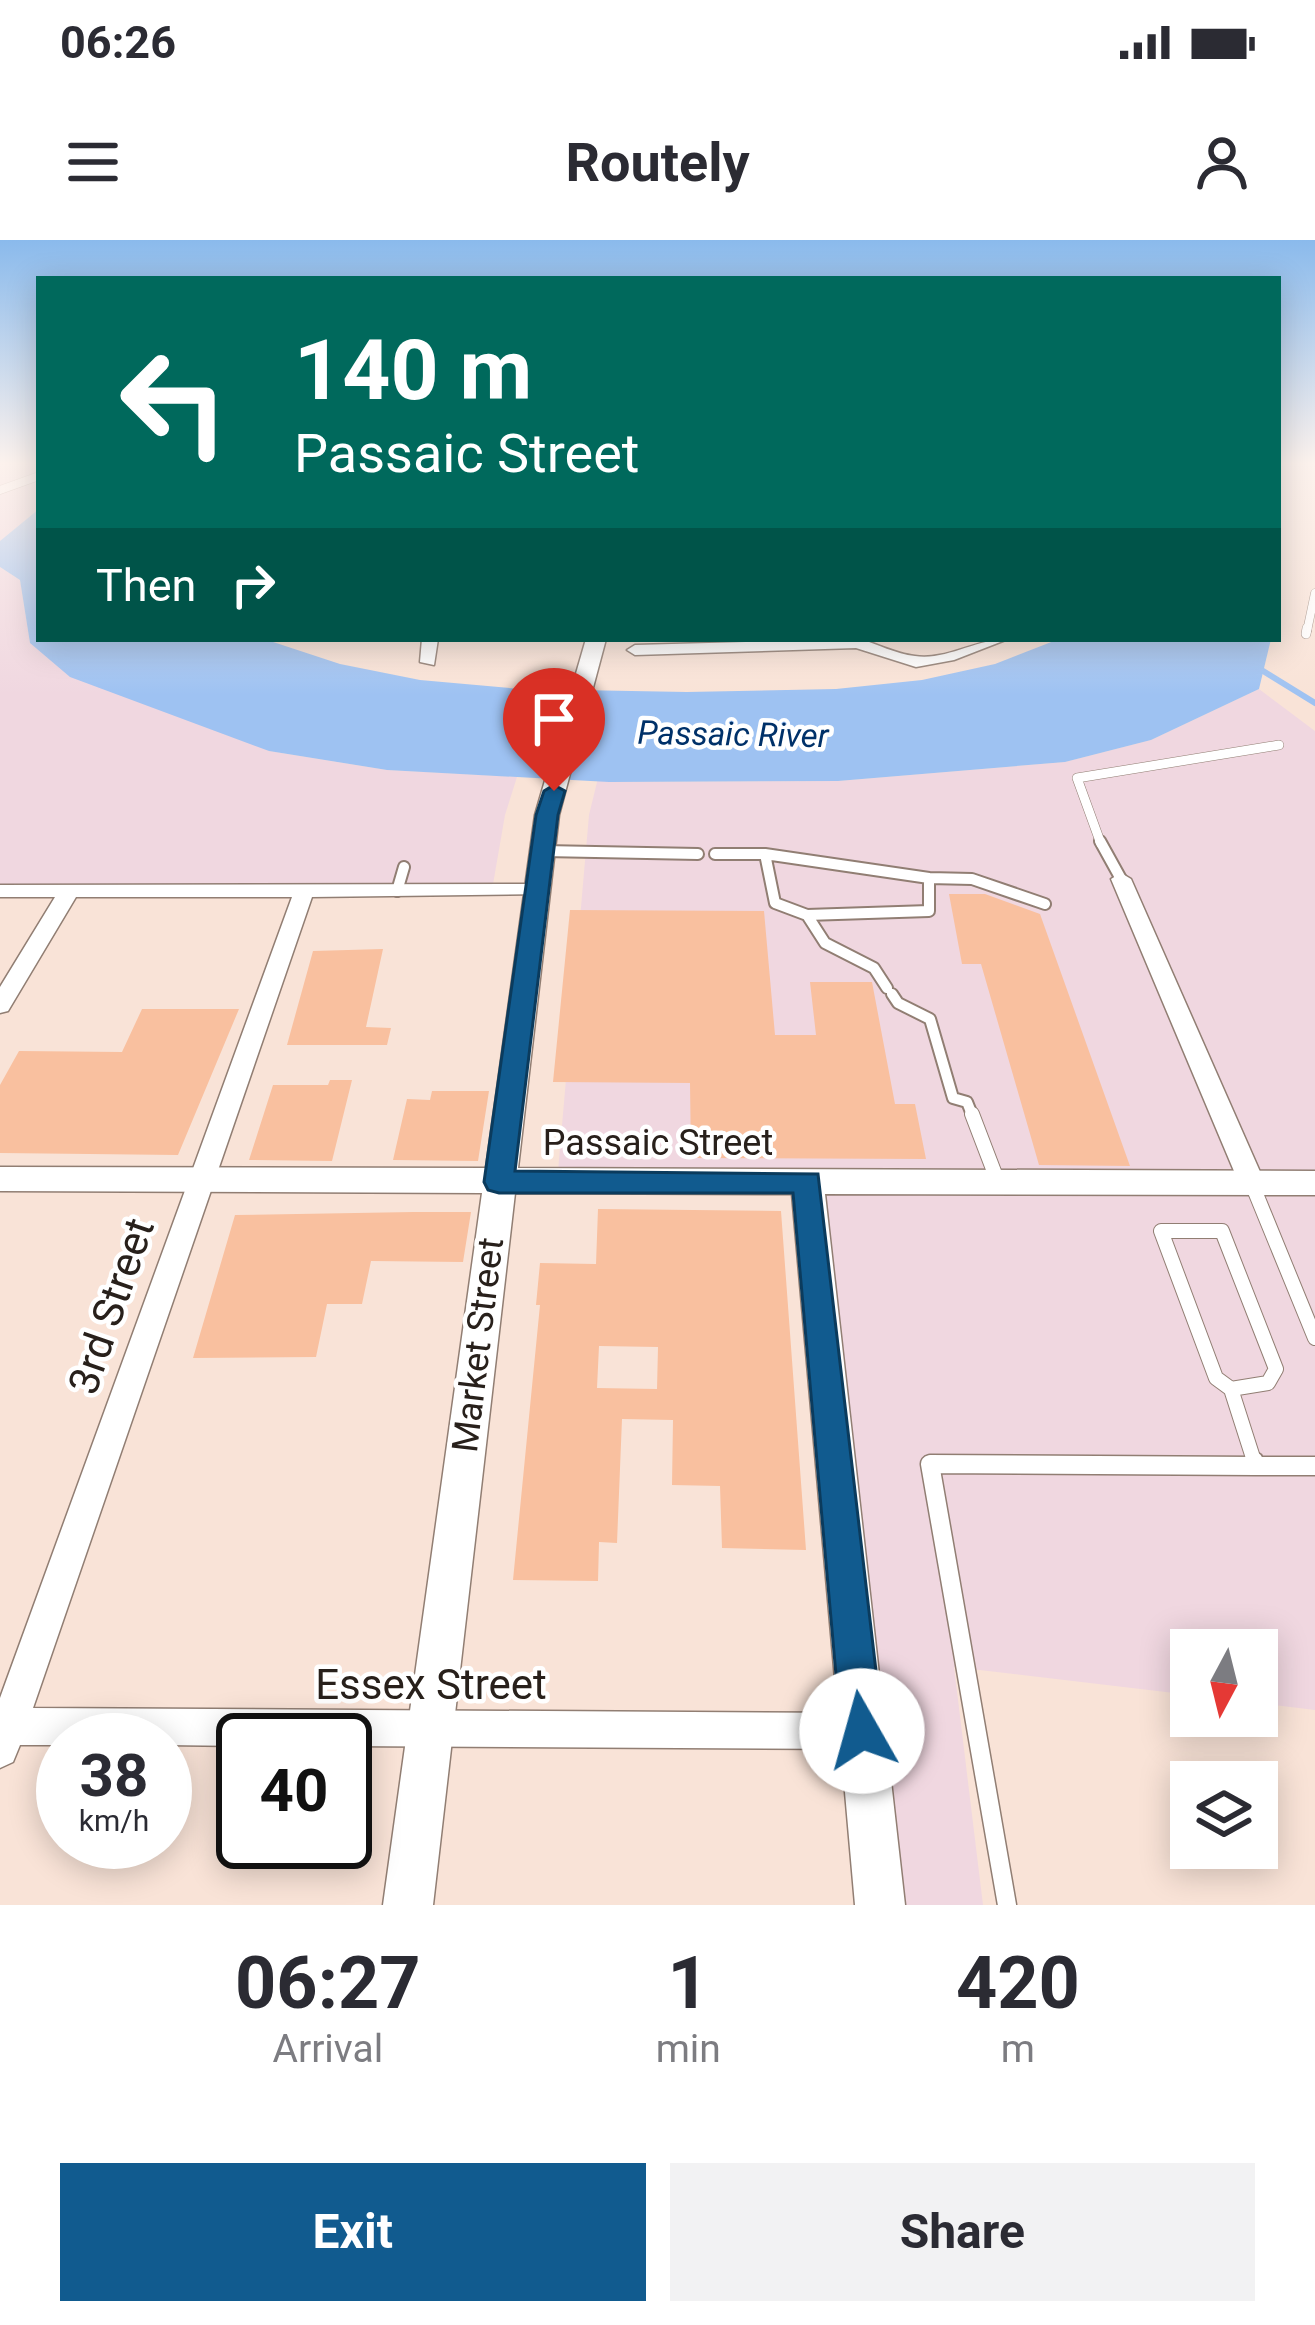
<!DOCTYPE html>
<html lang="en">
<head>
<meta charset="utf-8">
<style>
	:root { --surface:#fff; --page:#f2f2f3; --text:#2b2b33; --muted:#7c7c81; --accent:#115b8f }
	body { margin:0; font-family:Roboto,sans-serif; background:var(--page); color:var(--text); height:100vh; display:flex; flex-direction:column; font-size:45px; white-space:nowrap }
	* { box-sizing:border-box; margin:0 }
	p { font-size:39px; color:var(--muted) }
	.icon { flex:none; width:66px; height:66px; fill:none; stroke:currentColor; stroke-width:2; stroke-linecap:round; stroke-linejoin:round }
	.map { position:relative; height:1665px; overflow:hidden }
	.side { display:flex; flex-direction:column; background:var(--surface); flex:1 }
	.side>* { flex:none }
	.banner { position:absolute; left:36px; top:36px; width:1245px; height:366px; border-radius:0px; box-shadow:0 6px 30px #0003; background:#00695c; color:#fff; overflow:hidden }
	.needle { width:78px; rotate:187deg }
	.buttons { position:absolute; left:1170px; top:1389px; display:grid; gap:24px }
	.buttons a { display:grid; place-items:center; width:108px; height:108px; border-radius:0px; background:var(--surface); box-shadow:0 6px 30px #0003; font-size:60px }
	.speed { position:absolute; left:36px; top:1473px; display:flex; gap:24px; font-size:60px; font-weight:700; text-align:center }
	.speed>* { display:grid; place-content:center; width:156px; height:156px; border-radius:50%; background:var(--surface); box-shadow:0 6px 30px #0003; line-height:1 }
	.speed small { font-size:30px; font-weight:400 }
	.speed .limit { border:6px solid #111; border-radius:18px; background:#fff; color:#111 }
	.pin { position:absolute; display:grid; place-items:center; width:102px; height:102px; color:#fff; margin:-123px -51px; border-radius:50% 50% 50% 0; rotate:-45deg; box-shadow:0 0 12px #0007 }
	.pin .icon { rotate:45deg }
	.me { position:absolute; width:132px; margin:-66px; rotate:353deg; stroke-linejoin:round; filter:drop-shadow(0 0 9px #0008) }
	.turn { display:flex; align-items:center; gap:42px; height:252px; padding:0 60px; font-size:54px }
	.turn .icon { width:156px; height:156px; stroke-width:2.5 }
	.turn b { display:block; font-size:84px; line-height:102px }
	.then { display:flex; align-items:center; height:114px; padding:0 60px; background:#0003; gap:24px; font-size:45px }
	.eta { display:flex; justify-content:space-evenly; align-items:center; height:204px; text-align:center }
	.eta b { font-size:72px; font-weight:700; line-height:84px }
	.action { display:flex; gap:24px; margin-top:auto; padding:24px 60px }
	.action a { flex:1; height:138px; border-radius:0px; background:var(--accent); color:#fff; font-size:48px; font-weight:700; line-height:138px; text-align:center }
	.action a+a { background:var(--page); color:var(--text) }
	.status { display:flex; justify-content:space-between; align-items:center; height:84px; padding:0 60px; background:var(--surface); direction:ltr }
	.status svg { height:33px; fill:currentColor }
	header { display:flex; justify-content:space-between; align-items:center; height:156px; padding:0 60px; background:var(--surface); font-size:54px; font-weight:700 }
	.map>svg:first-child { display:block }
	.industrial { fill:#f0d7e0 }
	.water { fill:#9ec2f2 }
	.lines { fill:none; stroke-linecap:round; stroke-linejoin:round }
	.stream { stroke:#9ec2f2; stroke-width:6 }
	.building { fill:#f9c09f; fill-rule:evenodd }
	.service-far4-casing { stroke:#917e73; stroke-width:9 }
	.service-far3-casing { stroke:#917e73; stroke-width:10 }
	.service-far2-casing { stroke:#917e73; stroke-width:14 }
	.service-far1-casing { stroke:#917e73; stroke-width:16 }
	.service-casing { stroke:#917e73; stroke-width:21 }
	.minor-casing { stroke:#917e73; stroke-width:3 }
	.tertiary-casing { stroke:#917e73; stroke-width:3 }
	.service-far4 { stroke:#fff; stroke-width:8 }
	.service-far3 { stroke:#fff; stroke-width:9 }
	.service-far2 { stroke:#fff; stroke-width:10 }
	.service-far1 { stroke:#fff; stroke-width:14 }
	.service { stroke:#fff; stroke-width:18 }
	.minor { fill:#fff; fill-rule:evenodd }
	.tertiary { fill:#fff; fill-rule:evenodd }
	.route { fill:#115b8f; stroke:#0b3b5d; stroke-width:3 }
	.labels { text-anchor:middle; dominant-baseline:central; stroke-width:9; stroke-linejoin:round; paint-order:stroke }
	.far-water-label { font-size:33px; font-style:italic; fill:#003169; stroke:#fff }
	.street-label { font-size:36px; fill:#28201b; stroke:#fff }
	.near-street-label { font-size:42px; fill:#28201b; stroke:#fff }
</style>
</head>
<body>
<div class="status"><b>06:26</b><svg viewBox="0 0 49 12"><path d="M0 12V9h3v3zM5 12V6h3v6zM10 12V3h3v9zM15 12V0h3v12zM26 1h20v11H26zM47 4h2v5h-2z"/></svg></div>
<header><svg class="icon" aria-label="menu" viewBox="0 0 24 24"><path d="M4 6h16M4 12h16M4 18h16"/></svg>Routely<svg class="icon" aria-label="person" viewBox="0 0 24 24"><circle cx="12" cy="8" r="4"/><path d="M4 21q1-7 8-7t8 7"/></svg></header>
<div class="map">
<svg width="1315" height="1665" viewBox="0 0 1315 1665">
	<rect width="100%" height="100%" fill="#f9e3d7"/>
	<!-- industrial -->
	<path class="industrial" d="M 0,221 L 39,221 L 39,269 L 0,301 Z
		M 0,327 L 20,340 L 30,403 L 269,511 L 387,530 L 517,537 L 505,575 L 492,650 L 0,650 Z
		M 1259,449 L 1315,491 L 1315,1470 L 1257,1463 L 1257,1410 L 1191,1410 L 1191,1455 L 954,1427 L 983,1665 L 878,1665 L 802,946 L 557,943 L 589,575 L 598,538 L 609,542 L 838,541 L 1065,522 L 1151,500 Z"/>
	<!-- water -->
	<path class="water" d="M 39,269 L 39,399 L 264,399 L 340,424 L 420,440 L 520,449 L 687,452 L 836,449 L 922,440 L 995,424 L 1059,399 L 1271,399 L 1259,449 L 1151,500 L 1065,522 L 838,541 L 609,542 L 387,530 L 269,511 L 70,437 L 30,403 L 20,340 L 0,327 L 0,301 Z"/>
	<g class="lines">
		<!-- stream -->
		<path class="stream" d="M 1255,426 L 1315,463"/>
	</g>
	<!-- building -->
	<path class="building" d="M 949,654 L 985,654 L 1040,674 L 1130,926 L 1039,925 L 981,724 L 962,724 Z
		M 570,670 L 764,671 L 775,795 L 816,795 L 810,742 L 872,742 L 895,864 L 915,864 L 926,919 L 691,918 L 690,843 L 553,842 Z
		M 383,709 L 366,787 L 391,788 L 387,805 L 287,805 L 313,711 Z
		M 142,769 L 239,769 L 178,915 L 0,913 L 0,845 L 19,811 L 122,812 Z
		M 330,840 L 352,840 L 332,921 L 249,920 L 273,845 L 328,845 Z
		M 432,851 L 489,851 L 478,921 L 393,920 L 407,859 L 430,860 Z
		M 598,969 L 781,971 L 806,1310 L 722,1308 L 720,1246 L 672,1245 L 673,1180 L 622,1179 L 617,1303 L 599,1302 L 598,1341 L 513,1340 L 540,1065 L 536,1065 L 540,1023 L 596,1024 ZM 599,1106 L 658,1107 L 657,1149 L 597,1148 Z
		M 413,972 L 471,972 L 463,1022 L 371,1021 L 362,1064 L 327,1064 L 316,1117 L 193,1118 L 235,975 Z"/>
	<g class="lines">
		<defs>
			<path id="service-far4" d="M 0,250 L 39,236
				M 1307,391 L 1315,353"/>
			<path id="service-far3" d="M 1306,394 L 1307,388
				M 1101,604 L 1077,538 L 1279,505"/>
			<path id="service-far2" d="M 1100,601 L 1121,639
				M 544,611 L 698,614
				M 715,614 L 765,614 L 775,663 L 807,675 L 929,671 L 929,638 L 972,639 L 1045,664
				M 765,614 L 929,638
				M 397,651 L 404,627
				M 807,675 L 825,703 L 874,728 L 887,748
				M 892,754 L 898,763 L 930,779 L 953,858 L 967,862 L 973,877"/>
			<path id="service-far1" d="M 972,874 L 998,942
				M 1252,944 L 1315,1098
				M 1161,991 L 1222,991 L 1276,1129 L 1268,1143 L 1231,1149 L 1216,1138 Z
				M 1231,1149 L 1255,1224"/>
			<path id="service" d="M 1254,1221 L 1256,1226 L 1315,1226
				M 1007,1665 L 930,1224 L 1256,1226"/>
			<path id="minor" d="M 422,399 L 438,399 L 434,425 L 420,422 Z
				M 860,399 C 877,404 896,414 915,416 C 945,421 976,399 1008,399 L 954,420 L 916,427 L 856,408 L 635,415 L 627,410 L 635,405 Z
				M 1121,633 L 1131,639 L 1265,943 L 1261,950 L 1243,950 L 1239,943 L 1111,639 Z
				M 538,644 L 548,650 L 545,654 L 312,657 L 33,1468 L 862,1473 L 875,1478 L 880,1491 L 875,1504 L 862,1509 L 345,1506 L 345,1500 L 243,1500 L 243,1506 L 165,1505 L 165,1500 L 63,1500 L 63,1505 L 20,1505 L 13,1522 L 0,1528 L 0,1458 L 292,657 L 76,657 L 8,771 L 0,773 L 0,747 L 55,657 L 0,657 L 0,645 Z"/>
			<path id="tertiary" d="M 586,399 L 606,399 L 559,575 L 518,928 L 1315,931 L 1315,955 L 825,954 L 905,1665 L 855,1665 L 792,954 L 515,953 L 433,1665 L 383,1665 L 482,953 L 0,951 L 0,927 L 486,928 L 535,575 Z"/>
		</defs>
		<!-- service-far4 casing -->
		<use href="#service-far4" class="service-far4-casing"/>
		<!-- service-far3 casing -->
		<use href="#service-far3" class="service-far3-casing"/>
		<!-- service-far2 casing -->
		<use href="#service-far2" class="service-far2-casing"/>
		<!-- service-far1 casing -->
		<use href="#service-far1" class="service-far1-casing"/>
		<!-- service casing -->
		<use href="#service" class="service-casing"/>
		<!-- minor casing -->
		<use href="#minor" class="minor-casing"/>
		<!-- tertiary casing -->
		<use href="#tertiary" class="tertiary-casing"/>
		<!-- service-far4 -->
		<use href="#service-far4" class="service-far4"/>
		<!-- service-far3 -->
		<use href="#service-far3" class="service-far3"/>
		<!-- service-far2 -->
		<use href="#service-far2" class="service-far2"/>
		<!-- service-far1 -->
		<use href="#service-far1" class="service-far1"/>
		<!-- service -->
		<use href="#service" class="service"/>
		<!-- minor -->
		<use href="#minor" class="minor"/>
		<!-- tertiary -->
		<use href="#tertiary" class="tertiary"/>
	</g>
	<!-- sky -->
	<linearGradient id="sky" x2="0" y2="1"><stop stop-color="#8abaec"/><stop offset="0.49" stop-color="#fcf2ed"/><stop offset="1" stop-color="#fcf2ed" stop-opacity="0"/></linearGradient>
	<rect width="1315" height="455" fill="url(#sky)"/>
	<!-- route -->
	<path class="route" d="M 554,545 L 565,551 L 558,575 L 515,931 L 818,934 L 883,1491 L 877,1506 L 862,1512 L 847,1506 L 841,1491 L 793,953 L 499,953 L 488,950 L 484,942 L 536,575 L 544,551 Z"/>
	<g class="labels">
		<!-- far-water labels -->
		<g class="far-water-label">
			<text transform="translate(733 494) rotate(1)">Passaic River</text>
		</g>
		<!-- street labels -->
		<g class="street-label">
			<text x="658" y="903">Passaic Street</text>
			<text transform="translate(478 1105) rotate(-83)">Market Street</text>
		</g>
		<!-- near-street labels -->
		<g class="near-street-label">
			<text transform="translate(111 1066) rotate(-71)">3rd Street</text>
			<text x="431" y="1444">Essex Street</text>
		</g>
	</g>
</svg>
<div class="buttons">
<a><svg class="needle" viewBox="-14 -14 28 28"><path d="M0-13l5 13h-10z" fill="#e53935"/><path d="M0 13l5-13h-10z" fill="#7c7c81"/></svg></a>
<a><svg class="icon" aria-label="layers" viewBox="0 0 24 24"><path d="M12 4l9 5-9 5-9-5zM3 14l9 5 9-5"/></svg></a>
</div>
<div class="speed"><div>38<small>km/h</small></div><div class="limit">40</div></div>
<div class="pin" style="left:554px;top:551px;background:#d93025"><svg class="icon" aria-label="arrive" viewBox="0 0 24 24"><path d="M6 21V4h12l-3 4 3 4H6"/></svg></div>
<svg class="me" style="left:862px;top:1491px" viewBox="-20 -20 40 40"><circle r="19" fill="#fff"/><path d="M0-13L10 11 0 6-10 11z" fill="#115b8f"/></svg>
<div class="banner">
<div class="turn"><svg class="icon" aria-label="left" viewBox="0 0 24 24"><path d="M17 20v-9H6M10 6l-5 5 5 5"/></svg><div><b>140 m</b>Passaic Street</div></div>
<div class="then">Then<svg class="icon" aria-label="right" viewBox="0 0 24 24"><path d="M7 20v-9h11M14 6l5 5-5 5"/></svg></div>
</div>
</div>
<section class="side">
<div class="eta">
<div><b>06:27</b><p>Arrival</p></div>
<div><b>1</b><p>min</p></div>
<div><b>420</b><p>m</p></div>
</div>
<div class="action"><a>Exit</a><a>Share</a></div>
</section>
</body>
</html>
